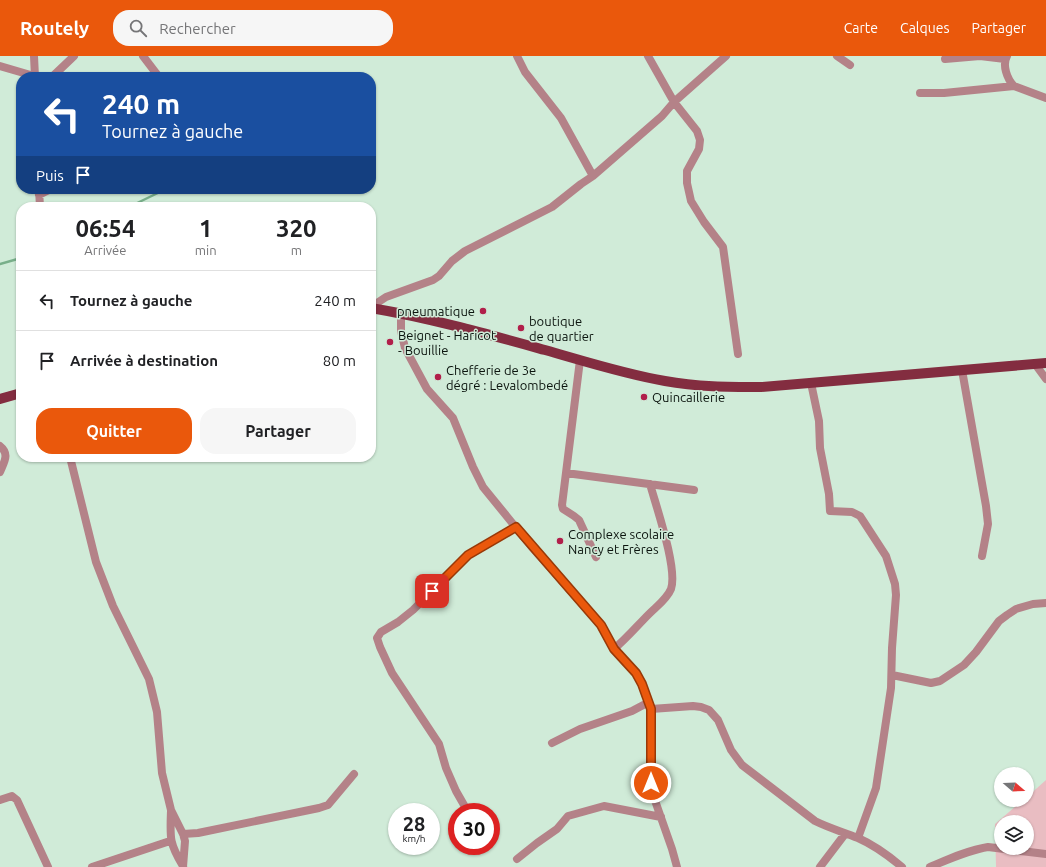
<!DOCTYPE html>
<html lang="fr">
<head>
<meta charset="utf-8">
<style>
	:root { --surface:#fff; --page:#f6f6f6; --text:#202124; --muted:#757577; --line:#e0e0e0; --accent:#ea580c }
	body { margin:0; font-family:Ubuntu,sans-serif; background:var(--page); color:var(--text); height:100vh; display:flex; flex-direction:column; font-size:15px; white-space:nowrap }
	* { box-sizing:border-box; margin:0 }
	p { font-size:13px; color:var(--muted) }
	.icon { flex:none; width:22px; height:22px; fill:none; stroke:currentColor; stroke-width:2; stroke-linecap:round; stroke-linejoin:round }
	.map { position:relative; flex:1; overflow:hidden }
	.sheet { position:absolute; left:16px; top:146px; width:360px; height:260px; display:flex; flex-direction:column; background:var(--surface); border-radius:16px; box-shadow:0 1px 3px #0004 }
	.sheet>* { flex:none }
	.top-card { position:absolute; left:16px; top:16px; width:360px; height:122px; border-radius:16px; box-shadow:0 1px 3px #0004; background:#1a4fa0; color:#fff; overflow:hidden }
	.needle { width:26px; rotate:109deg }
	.controls { position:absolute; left:994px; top:711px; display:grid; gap:8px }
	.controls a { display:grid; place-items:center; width:40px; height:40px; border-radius:50%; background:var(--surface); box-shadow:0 1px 3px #0004; font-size:20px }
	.speed { position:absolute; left:388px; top:747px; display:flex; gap:8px; font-size:20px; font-weight:700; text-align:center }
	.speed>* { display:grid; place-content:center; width:52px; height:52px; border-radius:50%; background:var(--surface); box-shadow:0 1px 3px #0004; line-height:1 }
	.speed small { font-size:10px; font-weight:400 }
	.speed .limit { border:6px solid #d22; background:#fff; color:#111 }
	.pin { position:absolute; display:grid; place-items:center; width:34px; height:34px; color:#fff; margin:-17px; border-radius:8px; box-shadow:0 2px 6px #0006 }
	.me { position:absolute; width:44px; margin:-22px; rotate:0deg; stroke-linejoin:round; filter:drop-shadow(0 0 3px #0008) }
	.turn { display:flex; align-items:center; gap:14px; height:84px; padding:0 20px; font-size:18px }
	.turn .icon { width:52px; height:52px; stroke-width:2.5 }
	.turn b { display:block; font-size:28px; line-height:34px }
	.then { display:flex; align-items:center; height:38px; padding:0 20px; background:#0003; gap:8px; font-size:15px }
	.eta { display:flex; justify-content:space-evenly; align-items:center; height:68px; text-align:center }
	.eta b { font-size:24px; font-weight:700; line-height:28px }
	.cta { display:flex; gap:8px; margin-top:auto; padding:8px 20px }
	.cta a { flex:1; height:46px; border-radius:16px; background:var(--accent); color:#fff; font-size:16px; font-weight:700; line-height:46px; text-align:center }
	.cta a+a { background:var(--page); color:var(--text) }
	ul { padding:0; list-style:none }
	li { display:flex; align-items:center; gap:12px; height:60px; padding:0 20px; border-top:1px solid var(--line) }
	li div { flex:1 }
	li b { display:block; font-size:15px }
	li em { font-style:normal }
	header { display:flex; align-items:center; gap:24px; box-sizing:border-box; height:56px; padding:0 20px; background:var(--accent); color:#fff }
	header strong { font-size:19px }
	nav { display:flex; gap:22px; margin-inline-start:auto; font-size:14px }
	.search { width:280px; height:36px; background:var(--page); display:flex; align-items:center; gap:10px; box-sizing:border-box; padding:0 14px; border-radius:16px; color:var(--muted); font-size:15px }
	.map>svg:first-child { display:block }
	.green { fill:#e9bdc2; fill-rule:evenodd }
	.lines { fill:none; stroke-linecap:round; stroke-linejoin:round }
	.stream { stroke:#78af8a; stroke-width:2.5 }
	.minor { stroke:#b48288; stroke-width:8 }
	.primary { stroke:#832d40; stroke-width:10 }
	.route-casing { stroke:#983908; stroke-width:10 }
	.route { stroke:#ea580c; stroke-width:7 }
	.poi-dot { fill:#b11f4a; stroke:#d0ebd8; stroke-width:1.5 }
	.labels { text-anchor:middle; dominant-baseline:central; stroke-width:3; stroke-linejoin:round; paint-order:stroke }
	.poi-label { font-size:13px; fill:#0b140e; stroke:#d0ebd8; text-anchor:start }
</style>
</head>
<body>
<header>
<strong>Routely</strong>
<div class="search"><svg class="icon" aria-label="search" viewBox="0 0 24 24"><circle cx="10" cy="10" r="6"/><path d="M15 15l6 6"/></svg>Rechercher</div>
<nav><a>Carte</a><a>Calques</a><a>Partager</a></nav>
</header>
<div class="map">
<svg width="1046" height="811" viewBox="0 0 1046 811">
	<rect width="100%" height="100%" fill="#d0ebd8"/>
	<!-- green -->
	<path class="green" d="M 1046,724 L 1046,811 L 996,811 L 995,768 L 1023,744 L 1027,744 L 1027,741 ZM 1001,766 L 1027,766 L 1027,792 L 1001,792 Z"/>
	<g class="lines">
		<!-- stream -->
		<path class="stream" d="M 129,151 L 166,133
			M 0,208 L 21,202"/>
		<!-- minor -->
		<path class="minor" d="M 34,0 L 35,21
			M 143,0 L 159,21
			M 517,0 L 525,16 L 561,62 L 593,120
			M 648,0 L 674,46 L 697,75 L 700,84 L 699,93 L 687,115 L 687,127 L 691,145 L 704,166 L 723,191 L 738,298
			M 837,0 L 850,9
			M 1007,0 C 1002,9 1007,23 1014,30 L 1046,42
			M 945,3 L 980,0 L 1005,3
			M 0,10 L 34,20
			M 52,21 L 74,0
			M 920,37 L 944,37 L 1014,30
			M 39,133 L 40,151
			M 39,139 L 51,133
			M 371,251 L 386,241 L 433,224 L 439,220 L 452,205 L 465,195 L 552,151 L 581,128 L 593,120 L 662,60 L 674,46 L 726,0
			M 401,257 L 401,275 L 405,292 L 427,333 L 453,362 L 473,411 L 483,431 L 531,490 L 601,569 L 614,593 L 636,617 L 642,628 L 651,653 L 651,727 L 652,736 L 672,793 L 677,811
			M 580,304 L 562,449 L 563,453 L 574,460 L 579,464 L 596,501
			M 1035,308 L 1046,323
			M 962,314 L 986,450 L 988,468 L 982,500
			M 811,327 L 819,365 L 820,392 L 829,438 L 830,455 L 852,456 L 860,460 L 886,500 L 895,528 L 896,539 L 892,592 L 891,632 L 876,732 L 858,782
			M 0,390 C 10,398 4,406 0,416
			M 70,401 L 96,506 L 113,550 L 149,623 L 157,656 L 162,717 L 171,754 L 183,778 L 185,785 L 183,811
			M 566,417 L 694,434
			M 614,593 C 627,582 637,570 649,558 C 657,550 667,543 671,533 C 678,513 656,450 650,428
			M 892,619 L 931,627 L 940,625 L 964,609 L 976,596 L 999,565 L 1007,559 L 1016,553 L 1033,548 L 1046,547
			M 651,653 L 693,650 L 701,651 L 709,654 L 718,664 L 731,694 L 742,709 L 815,765 C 829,772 843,776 858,782 C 874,789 889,800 902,811
			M 552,687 L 580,673 L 632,655 L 649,646
			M 0,744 L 12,740 L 17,744 L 48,811
			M 171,755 C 170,782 169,787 183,810
			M 468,756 L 456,735 L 446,712 L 439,688 L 392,617 L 380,591 L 377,582 L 381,576 L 398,566 L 413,554 L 468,499 L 516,471
			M 183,778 L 198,777 L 319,752 L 328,749 L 354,718
			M 517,803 L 537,787 L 557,773 L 568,760 L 604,750 L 661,761
			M 92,811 L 170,785
			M 820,811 L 845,778
			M 930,811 C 949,803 969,794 988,791 L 1046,798"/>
		<!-- primary -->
		<path class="primary" d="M 371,252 C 430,262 487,278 545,294 C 584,305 624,318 665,325 C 697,331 729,331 761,331 L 1046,307
			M 0,343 L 21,337"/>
	</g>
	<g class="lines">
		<defs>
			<path id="route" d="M 432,535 L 468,499 L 516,471 L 601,569 L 614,593 L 636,617 L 642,628 L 651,653 L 651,727"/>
		</defs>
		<!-- route casing -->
		<use href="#route" class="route-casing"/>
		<!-- route -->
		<use href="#route" class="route"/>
	</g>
	<!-- markers -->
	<g class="poi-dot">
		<circle cx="483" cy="255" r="4"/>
		<circle cx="521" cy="272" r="4"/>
		<circle cx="390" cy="286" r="4"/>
		<circle cx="438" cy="321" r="4"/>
		<circle cx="644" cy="341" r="4"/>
		<circle cx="560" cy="485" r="4"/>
	</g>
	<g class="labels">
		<!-- poi labels -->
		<g class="poi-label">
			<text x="475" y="255" text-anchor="end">pneumatique</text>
			<text x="529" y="265">boutique<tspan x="529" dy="15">de quartier</tspan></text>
			<text x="398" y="279">Beignet - Haricot<tspan x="398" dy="15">- Bouillie</tspan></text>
			<text x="446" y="314">Chefferie de 3e<tspan x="446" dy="15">dégré : Levalombedé</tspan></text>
			<text x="652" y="341">Quincaillerie</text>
			<text x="568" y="478">Complexe scolaire<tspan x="568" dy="15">Nancy et Frères</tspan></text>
		</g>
	</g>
</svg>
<div class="controls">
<a><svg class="needle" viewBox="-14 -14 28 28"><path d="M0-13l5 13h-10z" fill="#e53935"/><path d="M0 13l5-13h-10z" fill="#757577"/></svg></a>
<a><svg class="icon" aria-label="layers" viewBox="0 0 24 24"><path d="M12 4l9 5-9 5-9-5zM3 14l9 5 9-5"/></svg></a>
</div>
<div class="speed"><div>28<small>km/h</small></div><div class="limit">30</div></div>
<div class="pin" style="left:432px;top:535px;background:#d93025"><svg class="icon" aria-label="arrive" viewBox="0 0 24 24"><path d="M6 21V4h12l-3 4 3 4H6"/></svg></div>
<svg class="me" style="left:651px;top:727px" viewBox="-20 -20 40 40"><circle r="17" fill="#ea580c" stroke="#fff" stroke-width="3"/><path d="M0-11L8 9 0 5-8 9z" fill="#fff"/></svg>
<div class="top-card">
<div class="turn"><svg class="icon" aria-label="left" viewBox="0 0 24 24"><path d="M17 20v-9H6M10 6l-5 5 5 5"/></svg><div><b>240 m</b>Tournez à gauche</div></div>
<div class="then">Puis<svg class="icon" aria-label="arrive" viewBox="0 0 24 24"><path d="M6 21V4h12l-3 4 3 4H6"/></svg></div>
</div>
<section class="sheet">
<div class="eta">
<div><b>06:54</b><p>Arrivée</p></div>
<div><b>1</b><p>min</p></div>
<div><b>320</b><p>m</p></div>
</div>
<ul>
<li><svg class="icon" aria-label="left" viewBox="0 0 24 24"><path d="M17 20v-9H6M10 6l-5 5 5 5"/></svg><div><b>Tournez à gauche</b></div><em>240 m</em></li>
<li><svg class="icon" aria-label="arrive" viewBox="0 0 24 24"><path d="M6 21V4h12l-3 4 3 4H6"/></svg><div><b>Arrivée à destination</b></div><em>80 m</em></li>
</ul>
<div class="cta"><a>Quitter</a><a>Partager</a></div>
</section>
</div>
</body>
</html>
